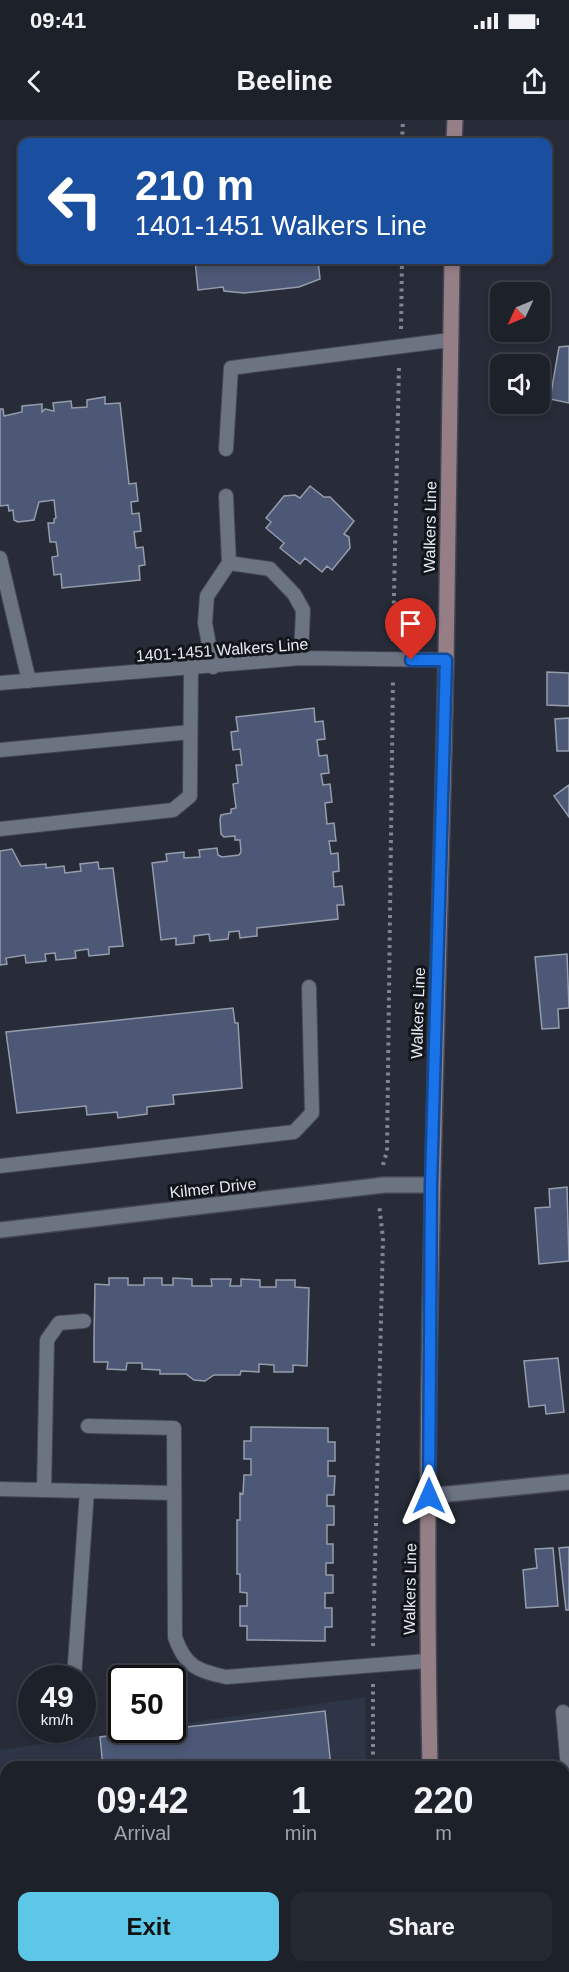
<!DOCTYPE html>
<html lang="en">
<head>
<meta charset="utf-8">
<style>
	:root { --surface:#1d212a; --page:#252932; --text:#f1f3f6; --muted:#a0a3a8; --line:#3b3e47; --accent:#5dc7e8 }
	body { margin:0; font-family:Helvetica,sans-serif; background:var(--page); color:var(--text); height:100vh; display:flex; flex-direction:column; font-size:22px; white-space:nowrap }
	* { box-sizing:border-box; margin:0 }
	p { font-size:20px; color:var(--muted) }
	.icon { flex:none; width:33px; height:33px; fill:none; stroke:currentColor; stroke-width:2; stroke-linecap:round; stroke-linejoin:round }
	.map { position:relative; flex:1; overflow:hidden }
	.side { position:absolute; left:0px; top:1641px; width:570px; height:212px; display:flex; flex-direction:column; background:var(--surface); border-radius:18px 18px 0 0; box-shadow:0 3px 9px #0003,0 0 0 2px var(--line) }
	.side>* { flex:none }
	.guide { position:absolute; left:18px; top:18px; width:534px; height:126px; border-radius:12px; box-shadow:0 3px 9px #0003,0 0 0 2px var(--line); background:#1a4fa0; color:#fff; overflow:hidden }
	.needle { width:39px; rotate:226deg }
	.buttons { position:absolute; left:490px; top:162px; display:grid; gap:12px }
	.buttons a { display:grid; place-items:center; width:60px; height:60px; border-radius:12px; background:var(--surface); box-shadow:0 3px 9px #0003,0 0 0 2px var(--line); font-size:30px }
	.speed { position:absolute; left:18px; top:1545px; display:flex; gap:12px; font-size:30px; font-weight:700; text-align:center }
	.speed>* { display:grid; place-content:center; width:78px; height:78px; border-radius:50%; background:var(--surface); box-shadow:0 3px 9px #0003,0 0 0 2px var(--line); line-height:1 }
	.speed small { font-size:15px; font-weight:400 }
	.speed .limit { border:3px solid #111; border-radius:9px; background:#fff; color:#111 }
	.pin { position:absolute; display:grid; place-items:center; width:51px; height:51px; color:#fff; margin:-62px -26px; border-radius:50% 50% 50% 0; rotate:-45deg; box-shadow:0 0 6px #0007 }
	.pin .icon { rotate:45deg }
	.me { position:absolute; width:66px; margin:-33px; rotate:0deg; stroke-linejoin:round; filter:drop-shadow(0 0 4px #0008) }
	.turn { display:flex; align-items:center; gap:21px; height:126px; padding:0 18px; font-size:27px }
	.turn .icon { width:78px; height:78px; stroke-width:2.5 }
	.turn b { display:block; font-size:42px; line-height:51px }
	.eta { display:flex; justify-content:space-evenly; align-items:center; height:102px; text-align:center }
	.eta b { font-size:36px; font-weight:700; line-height:42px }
	.action { display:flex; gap:12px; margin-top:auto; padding:12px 18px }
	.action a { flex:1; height:69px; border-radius:12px; background:var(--accent); color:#111; font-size:24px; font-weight:700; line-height:69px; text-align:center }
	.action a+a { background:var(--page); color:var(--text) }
	.status { display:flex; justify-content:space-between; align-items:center; height:42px; padding:0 30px; background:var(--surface); direction:ltr }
	.status svg { height:16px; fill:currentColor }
	header { display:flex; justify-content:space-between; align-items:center; height:78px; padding:0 18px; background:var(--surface); font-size:27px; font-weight:700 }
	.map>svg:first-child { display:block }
	.built { fill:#2e3547 }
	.building { fill:#4c5875; stroke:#959cac; stroke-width:1.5 }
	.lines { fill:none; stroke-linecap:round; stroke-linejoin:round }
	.lane-casing { stroke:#444753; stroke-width:16 }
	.street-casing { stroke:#444753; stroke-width:18 }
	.secondary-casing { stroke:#444753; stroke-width:18 }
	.path { stroke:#828690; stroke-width:4; stroke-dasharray:3 4.5; stroke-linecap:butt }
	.lane { stroke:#6c7381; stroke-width:14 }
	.street { stroke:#6c7381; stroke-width:15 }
	.secondary { stroke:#967e86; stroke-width:15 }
	.route-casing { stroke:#114b97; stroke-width:15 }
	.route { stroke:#1a73e8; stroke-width:10 }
	.labels { text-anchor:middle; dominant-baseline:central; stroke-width:6; stroke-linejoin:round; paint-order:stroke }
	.street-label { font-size:16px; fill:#e7eaf3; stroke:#12151a }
</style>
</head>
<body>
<div class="status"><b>09:41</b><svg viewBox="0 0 49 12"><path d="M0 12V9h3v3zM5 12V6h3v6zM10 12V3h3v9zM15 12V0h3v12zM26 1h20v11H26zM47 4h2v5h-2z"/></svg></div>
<header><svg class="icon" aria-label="back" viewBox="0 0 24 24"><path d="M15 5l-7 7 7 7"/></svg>Beeline<svg class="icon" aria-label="share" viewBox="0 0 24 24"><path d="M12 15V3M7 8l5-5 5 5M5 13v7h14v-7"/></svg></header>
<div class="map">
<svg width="569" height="1852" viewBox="0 0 569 1852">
	<rect width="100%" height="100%" fill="#272c38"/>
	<!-- built -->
	<path class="built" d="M 365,1577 L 366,1647 L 6,1647 L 6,1846 L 362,1846 L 362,1852 L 0,1852 L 0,1630 L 141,1610 L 172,1610 L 173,1605 Z"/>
	<!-- building -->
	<path class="building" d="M 195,140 L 318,140 L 320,159 L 299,167 L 244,173 L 224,171 L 223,167 L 198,170 Z
		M 569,226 L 569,283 L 550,279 L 559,227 Z
		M 105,277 L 105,284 L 120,283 L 129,364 L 136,363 L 138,381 L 131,382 L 132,394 L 139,393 L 141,411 L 134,412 L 136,428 L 143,427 L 145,445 L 139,446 L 140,460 L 62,468 L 61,454 L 54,455 L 52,437 L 58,436 L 56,422 L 50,422 L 48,403 L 54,403 L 54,399 L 56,398 L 54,380 L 39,382 L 34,400 L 18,402 L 14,400 L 13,390 L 9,391 L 8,385 L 0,386 L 0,289 L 3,289 L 4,296 L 22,292 L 22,286 L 42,284 L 42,292 L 45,289 L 54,291 L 53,283 L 71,281 L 72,288 L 87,287 L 87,280 Z
		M 310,366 L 324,377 L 330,377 L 354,401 L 344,414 L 349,417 L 350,428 L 332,450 L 327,446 L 322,452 L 305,438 L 300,444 L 280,428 L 284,423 L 266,408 L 271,402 L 266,398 L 284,376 L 295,375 L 300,378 Z
		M 547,552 L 569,553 L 569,586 L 547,585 Z
		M 314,588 L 315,602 L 323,601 L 325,619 L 317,620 L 319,636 L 327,635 L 329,653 L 321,654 L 323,665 L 330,664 L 332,682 L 325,683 L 327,704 L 334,703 L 336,721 L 329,721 L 331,734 L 338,733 L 339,751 L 333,752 L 334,767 L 342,766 L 344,785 L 337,785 L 338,799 L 257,808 L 257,816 L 240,818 L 239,811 L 229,812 L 228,819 L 210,821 L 209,814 L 194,816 L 194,823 L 176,825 L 176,818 L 161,820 L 152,743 L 167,741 L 166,734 L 184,732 L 184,738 L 200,737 L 199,730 L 217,728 L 218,735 L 222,737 L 239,735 L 241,732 L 240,720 L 235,720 L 235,716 L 224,717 L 221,714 L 220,699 L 221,695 L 231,693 L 231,689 L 236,688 L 233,664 L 238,663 L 236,645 L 242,645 L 240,629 L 233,630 L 231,612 L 238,611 L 236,597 Z
		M 569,598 L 569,631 L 557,631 L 555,599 Z
		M 569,665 L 569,697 L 554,676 Z
		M 12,729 L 21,746 L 46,744 L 46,748 L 64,746 L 65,753 L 81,751 L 80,744 L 98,742 L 99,749 L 113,748 L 123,826 L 109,827 L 109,834 L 89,836 L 88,829 L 75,831 L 76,838 L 56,840 L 55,833 L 45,834 L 46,841 L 26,843 L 25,835 L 6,838 L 7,844 L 0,845 L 0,731 Z
		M 567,834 L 569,888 L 558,889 L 559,908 L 542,909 L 535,837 Z
		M 233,888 L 235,903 L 238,903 L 242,968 L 173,975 L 174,984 L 147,987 L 147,994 L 118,998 L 117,992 L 87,995 L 86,986 L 17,993 L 6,912 Z
		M 567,1067 L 569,1141 L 539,1144 L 535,1088 L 550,1087 L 549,1069 Z
		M 109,1158 L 128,1158 L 128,1165 L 144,1165 L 144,1158 L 162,1158 L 162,1165 L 173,1165 L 173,1158 L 192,1159 L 192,1166 L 212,1166 L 211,1159 L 231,1159 L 230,1166 L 241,1166 L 241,1159 L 260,1160 L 260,1167 L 276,1167 L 276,1160 L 295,1160 L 295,1167 L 309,1168 L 307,1246 L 293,1245 L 293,1252 L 274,1252 L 274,1245 L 259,1244 L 259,1252 L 241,1251 L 240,1255 L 214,1255 L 205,1261 L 194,1260 L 186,1254 L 160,1254 L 160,1250 L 142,1249 L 142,1243 L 127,1243 L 126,1250 L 107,1249 L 108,1242 L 94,1242 L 94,1217 L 95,1164 L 109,1165 Z
		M 558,1238 L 564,1292 L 546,1294 L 545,1285 L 529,1287 L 524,1241 Z
		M 251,1307 L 328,1308 L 328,1322 L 335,1322 L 335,1341 L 328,1341 L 328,1356 L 335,1356 L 334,1375 L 327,1375 L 327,1386 L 334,1386 L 334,1405 L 327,1405 L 327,1424 L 333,1424 L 333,1443 L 326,1443 L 326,1455 L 333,1455 L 333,1473 L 325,1473 L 325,1488 L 332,1488 L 332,1507 L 325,1507 L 325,1521 L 247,1520 L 247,1506 L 240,1506 L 240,1486 L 247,1486 L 247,1473 L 240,1472 L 240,1454 L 237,1454 L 237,1400 L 240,1400 L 240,1373 L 243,1374 L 244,1355 L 251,1355 L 251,1339 L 244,1339 L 244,1321 L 251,1321 Z
		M 569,1427 L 569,1490 L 566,1490 L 559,1428 Z
		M 553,1428 L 558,1486 L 526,1488 L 523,1450 L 537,1448 L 535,1429 Z
		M 325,1591 L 331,1647 L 103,1647 L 100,1617 Z
		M 564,1786 L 569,1791 L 569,1852 L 559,1852 L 552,1846 L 564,1846 Z
		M 55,1846 L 119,1846 L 120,1852 L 55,1852 Z
		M 166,1846 L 244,1846 L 245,1852 L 167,1852 Z"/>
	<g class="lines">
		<defs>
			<path id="lane" d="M 226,329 L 231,248 L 450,220
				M 0,438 L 29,561
				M 229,443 L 270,449 L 294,474 L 303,490 L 301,538
				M 213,547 L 205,503 L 207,476 L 229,443 L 226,376
				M 0,563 L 301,538 L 446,540
				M 0,630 L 190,612
				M 0,709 L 173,690 L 190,676 L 191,549
				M 0,1046 L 294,1012 L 312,993 L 309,867
				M 88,1306 L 174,1308 L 175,1517 C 185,1546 197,1551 226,1557 L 427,1541
				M 0,1369 L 173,1373
				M 44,1370 L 47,1220 L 59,1203 L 84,1201
				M 74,1558 L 87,1371
				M 563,1592 L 569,1660
				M 564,1706 L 569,1705"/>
			<path id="street" d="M 0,1110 L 384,1065 L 431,1065
				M 429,1376 L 569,1362"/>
			<path id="secondary" d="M 454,22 L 455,0
				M 430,1647 C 422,1278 438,910 446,541 C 449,407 449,273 452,140
				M 433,1846 L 433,1852"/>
		</defs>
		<!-- lane casing -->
		<use href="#lane" class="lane-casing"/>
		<!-- street casing -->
		<use href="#street" class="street-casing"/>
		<!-- secondary casing -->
		<use href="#secondary" class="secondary-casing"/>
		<!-- path -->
		<path class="path" d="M 402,22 L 403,0
			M 401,209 L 402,140
			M 393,521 L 399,246
			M 383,1045 L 387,1031 L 393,558
			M 373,1526 L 383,1118 L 379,1084
			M 373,1564 L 373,1647
			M 370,1852 L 370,1846"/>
		<!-- lane -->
		<use href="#lane" class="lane"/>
		<!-- street -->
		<use href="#street" class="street"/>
		<!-- secondary -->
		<use href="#secondary" class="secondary"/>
	</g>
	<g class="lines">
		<defs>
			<path id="route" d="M 411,540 L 446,540 L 431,1065 L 429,1376"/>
		</defs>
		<!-- route casing -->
		<use href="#route" class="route-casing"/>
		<!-- route -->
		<use href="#route" class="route"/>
	</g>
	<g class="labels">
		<!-- street labels -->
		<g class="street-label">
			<text transform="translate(430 407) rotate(-89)">Walkers Line</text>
			<text transform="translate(222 530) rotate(-4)">1401-1451 Walkers Line</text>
			<text transform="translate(418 893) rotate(-88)">Walkers Line</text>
			<text transform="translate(213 1068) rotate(-6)">Kilmer Drive</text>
			<text transform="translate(410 1469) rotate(-89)">Walkers Line</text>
		</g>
	</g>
</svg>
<div class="buttons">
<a><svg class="needle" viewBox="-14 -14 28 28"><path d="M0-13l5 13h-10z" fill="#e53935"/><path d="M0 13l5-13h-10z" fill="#a0a3a8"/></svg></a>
<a><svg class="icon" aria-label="sound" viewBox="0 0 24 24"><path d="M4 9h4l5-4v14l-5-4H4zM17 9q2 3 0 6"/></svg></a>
</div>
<div class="speed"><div>49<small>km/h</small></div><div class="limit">50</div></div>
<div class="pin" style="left:411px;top:540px;background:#d93025"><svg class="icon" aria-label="arrive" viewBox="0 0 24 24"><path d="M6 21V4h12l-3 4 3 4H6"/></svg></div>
<svg class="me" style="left:429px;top:1376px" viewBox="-20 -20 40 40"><path d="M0-17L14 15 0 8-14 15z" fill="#1a73e8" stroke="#fff" stroke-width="4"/></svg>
<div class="guide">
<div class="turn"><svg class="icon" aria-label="left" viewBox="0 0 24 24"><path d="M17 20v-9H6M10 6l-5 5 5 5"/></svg><div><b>210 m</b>1401-1451 Walkers Line</div></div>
</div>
<section class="side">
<div class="eta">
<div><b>09:42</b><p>Arrival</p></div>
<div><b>1</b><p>min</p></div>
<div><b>220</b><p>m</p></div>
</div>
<div class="action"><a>Exit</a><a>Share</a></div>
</section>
</div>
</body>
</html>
